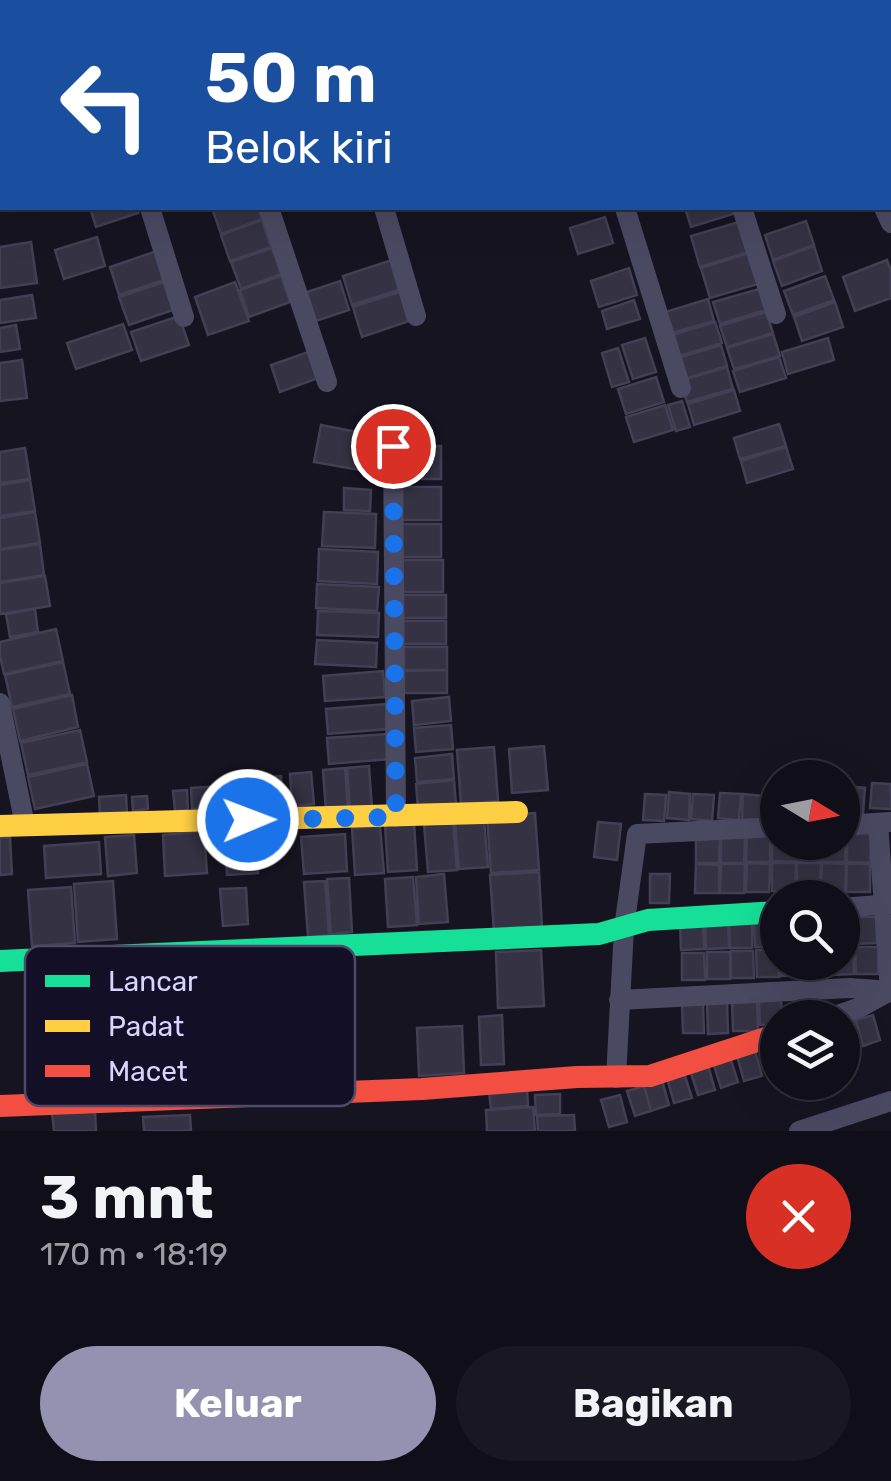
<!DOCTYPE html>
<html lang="id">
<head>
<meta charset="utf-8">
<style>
	:root { --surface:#100f19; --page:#191822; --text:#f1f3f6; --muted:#9c9ca2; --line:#302f38; --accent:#9591b1 }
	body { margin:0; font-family:Rubik,sans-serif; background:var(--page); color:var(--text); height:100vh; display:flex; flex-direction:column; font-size:38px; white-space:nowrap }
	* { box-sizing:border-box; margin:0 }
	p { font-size:32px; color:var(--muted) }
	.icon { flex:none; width:55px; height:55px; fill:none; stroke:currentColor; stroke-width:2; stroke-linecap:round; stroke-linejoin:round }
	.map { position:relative; height:1131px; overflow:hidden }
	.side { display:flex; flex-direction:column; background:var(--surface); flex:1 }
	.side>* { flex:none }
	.banner { position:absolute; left:0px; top:0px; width:892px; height:210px; box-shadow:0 10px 40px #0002,0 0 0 2px var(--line); background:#1a4fa0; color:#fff; overflow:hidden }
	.needle { width:65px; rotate:100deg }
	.fabs { position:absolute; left:760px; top:760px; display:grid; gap:20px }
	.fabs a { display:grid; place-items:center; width:100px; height:100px; border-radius:50%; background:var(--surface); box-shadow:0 10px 40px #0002,0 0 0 2px var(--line); font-size:50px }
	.pin { position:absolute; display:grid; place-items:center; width:85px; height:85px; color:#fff; margin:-42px; border:5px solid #fff; border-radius:50%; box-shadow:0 2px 10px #0007 }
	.me { position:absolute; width:110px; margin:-55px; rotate:89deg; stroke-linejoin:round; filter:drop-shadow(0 0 8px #0008) }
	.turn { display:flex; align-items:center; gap:35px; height:210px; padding:0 40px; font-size:45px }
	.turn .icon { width:130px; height:130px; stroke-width:2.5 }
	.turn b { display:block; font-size:70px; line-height:85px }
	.round { display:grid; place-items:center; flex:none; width:105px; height:105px; border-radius:52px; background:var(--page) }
	.headline { display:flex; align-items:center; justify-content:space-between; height:170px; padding:0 40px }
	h1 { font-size:60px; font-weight:700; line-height:75px }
	.button { display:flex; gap:20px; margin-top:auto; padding:20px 40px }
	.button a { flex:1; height:115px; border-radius:60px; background:var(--accent); color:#fff; font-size:40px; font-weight:700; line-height:115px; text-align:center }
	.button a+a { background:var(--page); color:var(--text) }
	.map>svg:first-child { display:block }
	.building { fill:#343243; stroke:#433f54; stroke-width:2.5 }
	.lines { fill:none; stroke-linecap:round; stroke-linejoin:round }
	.street { stroke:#4a4962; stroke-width:20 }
	.fast { stroke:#16e098; stroke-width:22 }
	.slow { stroke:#ffcf43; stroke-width:22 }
	.jam { stroke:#f24e42; stroke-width:22 }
	.route { stroke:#1a73e8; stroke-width:18; stroke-dasharray:0 32.4 }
	.key { fill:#130f26; stroke:#4e4a67; stroke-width:2.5 }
	.key-label { font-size:28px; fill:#d9d4ff }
</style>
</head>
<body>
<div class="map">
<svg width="891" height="1131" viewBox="0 0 891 1131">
	<rect width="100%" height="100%" fill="#161421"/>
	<!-- building -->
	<path class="building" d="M 90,208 L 136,208 L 138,213 L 96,227 Z
		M 212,208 L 258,208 L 262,219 L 221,234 Z
		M 685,208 L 731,208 L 733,214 L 691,227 Z
		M 605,217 L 613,243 L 578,254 L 570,228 Z
		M 262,220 L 271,247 L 230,261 L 221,235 Z
		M 806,221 L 814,245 L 773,260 L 765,235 Z
		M 739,222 L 748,252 L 700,267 L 691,236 Z
		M 97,237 L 105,266 L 64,279 L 55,250 Z
		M 31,242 L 37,283 L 0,288 L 0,247 Z
		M 814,246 L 822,271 L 782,286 L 773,261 Z
		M 272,248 L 281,274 L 241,289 L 231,262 Z
		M 157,251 L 167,279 L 119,295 L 110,267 Z
		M 749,253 L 758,284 L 710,298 L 701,268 Z
		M 395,259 L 404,288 L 352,305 L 343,276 Z
		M 887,260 L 891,271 L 891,298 L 855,311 L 843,277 Z
		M 629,268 L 637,295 L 599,307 L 591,281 Z
		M 281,276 L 290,302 L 249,317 L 240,290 Z
		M 825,276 L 834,300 L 793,315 L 784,291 Z
		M 167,281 L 176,309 L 129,325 L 119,297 Z
		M 340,281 L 349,310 L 316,321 L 307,292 Z
		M 235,282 L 249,321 L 208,335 L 195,297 Z
		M 759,289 L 765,310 L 720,324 L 713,302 Z
		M 405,290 L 415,319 L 362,337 L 353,307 Z
		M 32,295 L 36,318 L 0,323 L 0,300 Z
		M 708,299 L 714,321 L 668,334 L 662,313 Z
		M 634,300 L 640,319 L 607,329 L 602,311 Z
		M 835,302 L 843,327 L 802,341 L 794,317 Z
		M 766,312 L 773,333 L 727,347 L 720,326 Z
		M 179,316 L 189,345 L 141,361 L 131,332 Z
		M 715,322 L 722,343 L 676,357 L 669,336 Z
		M 123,324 L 132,350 L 76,369 L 67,343 Z
		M 16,325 L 20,349 L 0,352 L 0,328 Z
		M 773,334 L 780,356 L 734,369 L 727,348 Z
		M 645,338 L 656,372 L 633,379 L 622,345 Z
		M 828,338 L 834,360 L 788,374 L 782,352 Z
		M 721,345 L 727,366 L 681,380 L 675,359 Z
		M 618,348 L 629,382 L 612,387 L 602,353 Z
		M 311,351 L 321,377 L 280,392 L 271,365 Z
		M 779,357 L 786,378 L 740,392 L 733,371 Z
		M 22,360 L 27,398 L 0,401 L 0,363 Z
		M 727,367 L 733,389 L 687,402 L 680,381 Z
		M 656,377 L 664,402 L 626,414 L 618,389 Z
		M 734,390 L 740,411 L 694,425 L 688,404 Z
		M 682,401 L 690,427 L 676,431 L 668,405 Z
		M 665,405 L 673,430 L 634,442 L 626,417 Z
		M 779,424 L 786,446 L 740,459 L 734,438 Z
		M 321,425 L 378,436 L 372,472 L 314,462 Z
		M 396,446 L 441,446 L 441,479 L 396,479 Z
		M 786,447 L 793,469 L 747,483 L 741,461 Z
		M 25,448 L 30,479 L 0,483 L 0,452 Z
		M 30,480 L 35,511 L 0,516 L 0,485 Z
		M 396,487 L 441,487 L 441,520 L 396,520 Z
		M 344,488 L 371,490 L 370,511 L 344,510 Z
		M 35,512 L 40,543 L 0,549 L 0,518 Z
		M 324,512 L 376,514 L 375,548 L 322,546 Z
		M 397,524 L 441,524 L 441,557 L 396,557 Z
		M 40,544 L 44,575 L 0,582 L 0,550 Z
		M 319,549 L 378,552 L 377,584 L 318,581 Z
		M 399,560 L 443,560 L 443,592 L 399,592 Z
		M 45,576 L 50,606 L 0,614 L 0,583 Z
		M 317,584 L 379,587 L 377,611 L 316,608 Z
		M 403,595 L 446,595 L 446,618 L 403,618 Z
		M 35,609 L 38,632 L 10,637 L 6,614 Z
		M 318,611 L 379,613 L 378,637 L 317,635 Z
		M 403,621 L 446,621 L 446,644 L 403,644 Z
		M 56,629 L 63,661 L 4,674 L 0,656 L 0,642 Z
		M 317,640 L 377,643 L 376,667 L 315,664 Z
		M 404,647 L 447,647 L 447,670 L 404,670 Z
		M 63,662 L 70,694 L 12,707 L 5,675 Z
		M 447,670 L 447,693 L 404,693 L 404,671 Z
		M 383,671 L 385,697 L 325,701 L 323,676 Z
		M 72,695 L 78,727 L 20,741 L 13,709 Z
		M 449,697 L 451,721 L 414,725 L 412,701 Z
		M 386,704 L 388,729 L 328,734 L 326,709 Z
		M 451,725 L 453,749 L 416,752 L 414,728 Z
		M 80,730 L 87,762 L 28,775 L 21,743 Z
		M 388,734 L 390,759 L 329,764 L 327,738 Z
		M 544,746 L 548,790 L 512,793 L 509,749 Z
		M 494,747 L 498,801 L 461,804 L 457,750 Z
		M 452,754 L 454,779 L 417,782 L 415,758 Z
		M 87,764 L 94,796 L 35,809 L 28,777 Z
		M 369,766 L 372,808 L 350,809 L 347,768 Z
		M 345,768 L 348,810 L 326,811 L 323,770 Z
		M 311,772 L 314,804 L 292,806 L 290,774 Z
		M 281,776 L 283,809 L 256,812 L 253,778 Z
		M 454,780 L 456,804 L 418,808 L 416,784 Z
		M 771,783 L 778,783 L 778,809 L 769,808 Z
		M 872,783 L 891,784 L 891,809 L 870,808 Z
		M 222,786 L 224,806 L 192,809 L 191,788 Z
		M 844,786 L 865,788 L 863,813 L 842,812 Z
		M 187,790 L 188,810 L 175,811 L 173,791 Z
		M 669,792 L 690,794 L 689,820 L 667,818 Z
		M 720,793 L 741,794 L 739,820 L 718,818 Z
		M 645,794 L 666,795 L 664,821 L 643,820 Z
		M 693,794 L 714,795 L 712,821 L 691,819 Z
		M 743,794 L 764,796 L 763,821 L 742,820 Z
		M 126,795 L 127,814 L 100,816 L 99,797 Z
		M 147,796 L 148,809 L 133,811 L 132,797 Z
		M 535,813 L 539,870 L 491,873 L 487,816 Z
		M 484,820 L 488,867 L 459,869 L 455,822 Z
		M 414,822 L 417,870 L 388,872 L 385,825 Z
		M 453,822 L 457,870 L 428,872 L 424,824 Z
		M 598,822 L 621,824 L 617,860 L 594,857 Z
		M 380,826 L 384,873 L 355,875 L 352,828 Z
		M 255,828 L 258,873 L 227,875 L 224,831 Z
		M 204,831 L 207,873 L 165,876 L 163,835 Z
		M 747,833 L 770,834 L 770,862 L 746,862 Z
		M 772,833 L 778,833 L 778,842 L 796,842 L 796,862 L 772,861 Z
		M 345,834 L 347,871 L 304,874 L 301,837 Z
		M 696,834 L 720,835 L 719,863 L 696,863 Z
		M 721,834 L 745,834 L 744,863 L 721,863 Z
		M 842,834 L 846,834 L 845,862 L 822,862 L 822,842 L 842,842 Z
		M 847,834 L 871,834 L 870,863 L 847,862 Z
		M 134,835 L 137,873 L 108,876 L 105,837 Z
		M 10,837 L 12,874 L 0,875 L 0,838 Z
		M 99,842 L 101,874 L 46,878 L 44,846 Z
		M 798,842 L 821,842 L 821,862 L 797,862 Z
		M 747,863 L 770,864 L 769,892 L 746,892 Z
		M 772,863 L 796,863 L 795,892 L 772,891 Z
		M 797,863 L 821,863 L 820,892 L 797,891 Z
		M 822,863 L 846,864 L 845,892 L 821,892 Z
		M 696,864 L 719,865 L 719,893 L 695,893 Z
		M 721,864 L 745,864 L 744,893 L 720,893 Z
		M 847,864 L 870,864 L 870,892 L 846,892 Z
		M 539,872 L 542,928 L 494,932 L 490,875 Z
		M 444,874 L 448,922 L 419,924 L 416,877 Z
		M 650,874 L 670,874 L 669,903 L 650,903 Z
		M 413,877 L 417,925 L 388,927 L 385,879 Z
		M 349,878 L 352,932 L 331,934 L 327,879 Z
		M 113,881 L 117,939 L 78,942 L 74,884 Z
		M 325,881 L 329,935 L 308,937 L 304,882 Z
		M 71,887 L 75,943 L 32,946 L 28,890 Z
		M 246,888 L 248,924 L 223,926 L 220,889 Z
		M 842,917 L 852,917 L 852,944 L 842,944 Z
		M 853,917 L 876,917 L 877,943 L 854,944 Z
		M 777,919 L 778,947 L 755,947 L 754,920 Z
		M 728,921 L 729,948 L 706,949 L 705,922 Z
		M 729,921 L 752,921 L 752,948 L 730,948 Z
		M 680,923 L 703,923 L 704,949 L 681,950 Z
		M 853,947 L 854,974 L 831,975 L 831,962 L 842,962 L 842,948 Z
		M 855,947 L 878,947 L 878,974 L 856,974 Z
		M 541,950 L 544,1006 L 498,1008 L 496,952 Z
		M 756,950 L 778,950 L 779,977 L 757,977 Z
		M 731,951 L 753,951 L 754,978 L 731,978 Z
		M 707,952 L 730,952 L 730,979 L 707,979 Z
		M 682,953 L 704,953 L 705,980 L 682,980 Z
		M 781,962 L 804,962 L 804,975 L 781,976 Z
		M 806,962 L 829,962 L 829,975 L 806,975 Z
		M 781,998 L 782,1018 L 778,1018 L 778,1025 L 760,1025 L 759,999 Z
		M 732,1000 L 757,1000 L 758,1031 L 733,1031 Z
		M 707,1002 L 727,1002 L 728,1033 L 708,1034 Z
		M 682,1004 L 703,1004 L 704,1033 L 683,1033 Z
		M 502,1015 L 504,1064 L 481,1065 L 479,1017 Z
		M 873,1015 L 880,1040 L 863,1046 L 856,1020 Z
		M 854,1021 L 861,1046 L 844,1052 L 842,1025 Z
		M 462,1026 L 464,1073 L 419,1076 L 417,1028 Z
		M 777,1043 L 778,1071 L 767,1074 L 760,1048 Z
		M 755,1051 L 762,1076 L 744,1081 L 737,1056 Z
		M 730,1057 L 738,1082 L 721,1088 L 713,1062 Z
		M 708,1065 L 715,1090 L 698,1095 L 690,1070 Z
		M 684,1073 L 692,1098 L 674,1103 L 667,1078 Z
		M 662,1080 L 669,1105 L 651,1111 L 644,1086 Z
		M 644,1086 L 651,1111 L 635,1116 L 627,1091 Z
		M 527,1089 L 528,1106 L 491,1109 L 489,1091 Z
		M 560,1094 L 560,1114 L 536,1115 L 535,1095 Z
		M 620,1095 L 627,1122 L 609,1127 L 601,1100 Z
		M 533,1107 L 535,1131 L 487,1131 L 486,1110 Z
		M 95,1110 L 96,1131 L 54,1131 L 52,1113 Z
		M 190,1115 L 191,1131 L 144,1131 L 143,1117 Z
		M 574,1115 L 575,1131 L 538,1131 L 537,1116 Z"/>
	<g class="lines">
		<!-- street -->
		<path class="street" d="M 84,0 L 85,2
			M 201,0 L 202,2
			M 322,0 L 323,2
			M 438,0 L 438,1
			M 561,0 L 562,2
			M 676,0 L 676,2
			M 805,0 L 805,2
			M 150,208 L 184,317
			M 269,208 L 327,382
			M 384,208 L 416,316
			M 625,208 L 681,388
			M 742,208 L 776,314
			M 884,208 L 891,223
			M 393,446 L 396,817
			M 0,703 L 25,825
			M 842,825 L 890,822
			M 842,908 L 891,904
			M 619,1000 L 850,988 L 891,991
			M 829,1018 L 861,1007 L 890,991 L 878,823
			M 616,1078 L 624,928 L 637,834 L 778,827
			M 799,1131 L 891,1101"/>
		<!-- fast -->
		<path class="fast" d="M 0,961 L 599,934 L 648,920 L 778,912"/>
		<!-- slow -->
		<path class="slow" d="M 0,826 L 517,812"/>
		<!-- jam -->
		<path class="jam" d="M 0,1106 L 422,1089 L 577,1077 L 650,1076 L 778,1034"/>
	</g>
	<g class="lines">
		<!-- route -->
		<path class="route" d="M 248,820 L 396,817 L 393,446"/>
	</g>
	<!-- legend -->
	<rect x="25" y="946" width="330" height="160" rx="15" class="key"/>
	<rect x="45" y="975" width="45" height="12" fill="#16e098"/>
	<rect x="45" y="1020" width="45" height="12" fill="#ffcf43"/>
	<rect x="45" y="1065" width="45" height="12" fill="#f24e42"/>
	<g class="key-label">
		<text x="108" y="991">Lancar</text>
		<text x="108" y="1036">Padat</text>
		<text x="108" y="1081">Macet</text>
	</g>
</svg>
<div class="fabs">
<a><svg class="needle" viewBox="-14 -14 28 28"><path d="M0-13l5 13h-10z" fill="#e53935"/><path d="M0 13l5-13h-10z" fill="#9c9ca2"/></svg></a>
<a><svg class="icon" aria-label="search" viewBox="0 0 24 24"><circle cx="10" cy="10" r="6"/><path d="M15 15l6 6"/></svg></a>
<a><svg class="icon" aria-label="layers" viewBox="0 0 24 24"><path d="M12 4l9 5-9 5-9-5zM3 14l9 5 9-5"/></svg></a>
</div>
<div class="pin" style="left:393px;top:446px;background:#d93025"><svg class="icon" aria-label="arrive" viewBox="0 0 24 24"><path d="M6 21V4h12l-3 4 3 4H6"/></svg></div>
<svg class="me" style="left:248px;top:820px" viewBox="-20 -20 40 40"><circle r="17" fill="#1a73e8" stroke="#fff" stroke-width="3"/><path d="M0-11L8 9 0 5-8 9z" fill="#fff"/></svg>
<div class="banner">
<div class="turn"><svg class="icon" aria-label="left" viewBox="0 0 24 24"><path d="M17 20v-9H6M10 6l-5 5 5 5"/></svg><div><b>50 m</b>Belok kiri</div></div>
</div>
</div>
<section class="side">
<div class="headline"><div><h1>3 mnt</h1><p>170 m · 18:19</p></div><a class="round" style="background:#d93025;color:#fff"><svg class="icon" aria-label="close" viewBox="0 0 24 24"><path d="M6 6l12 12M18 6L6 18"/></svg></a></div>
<div class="button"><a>Keluar</a><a>Bagikan</a></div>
</section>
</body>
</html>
